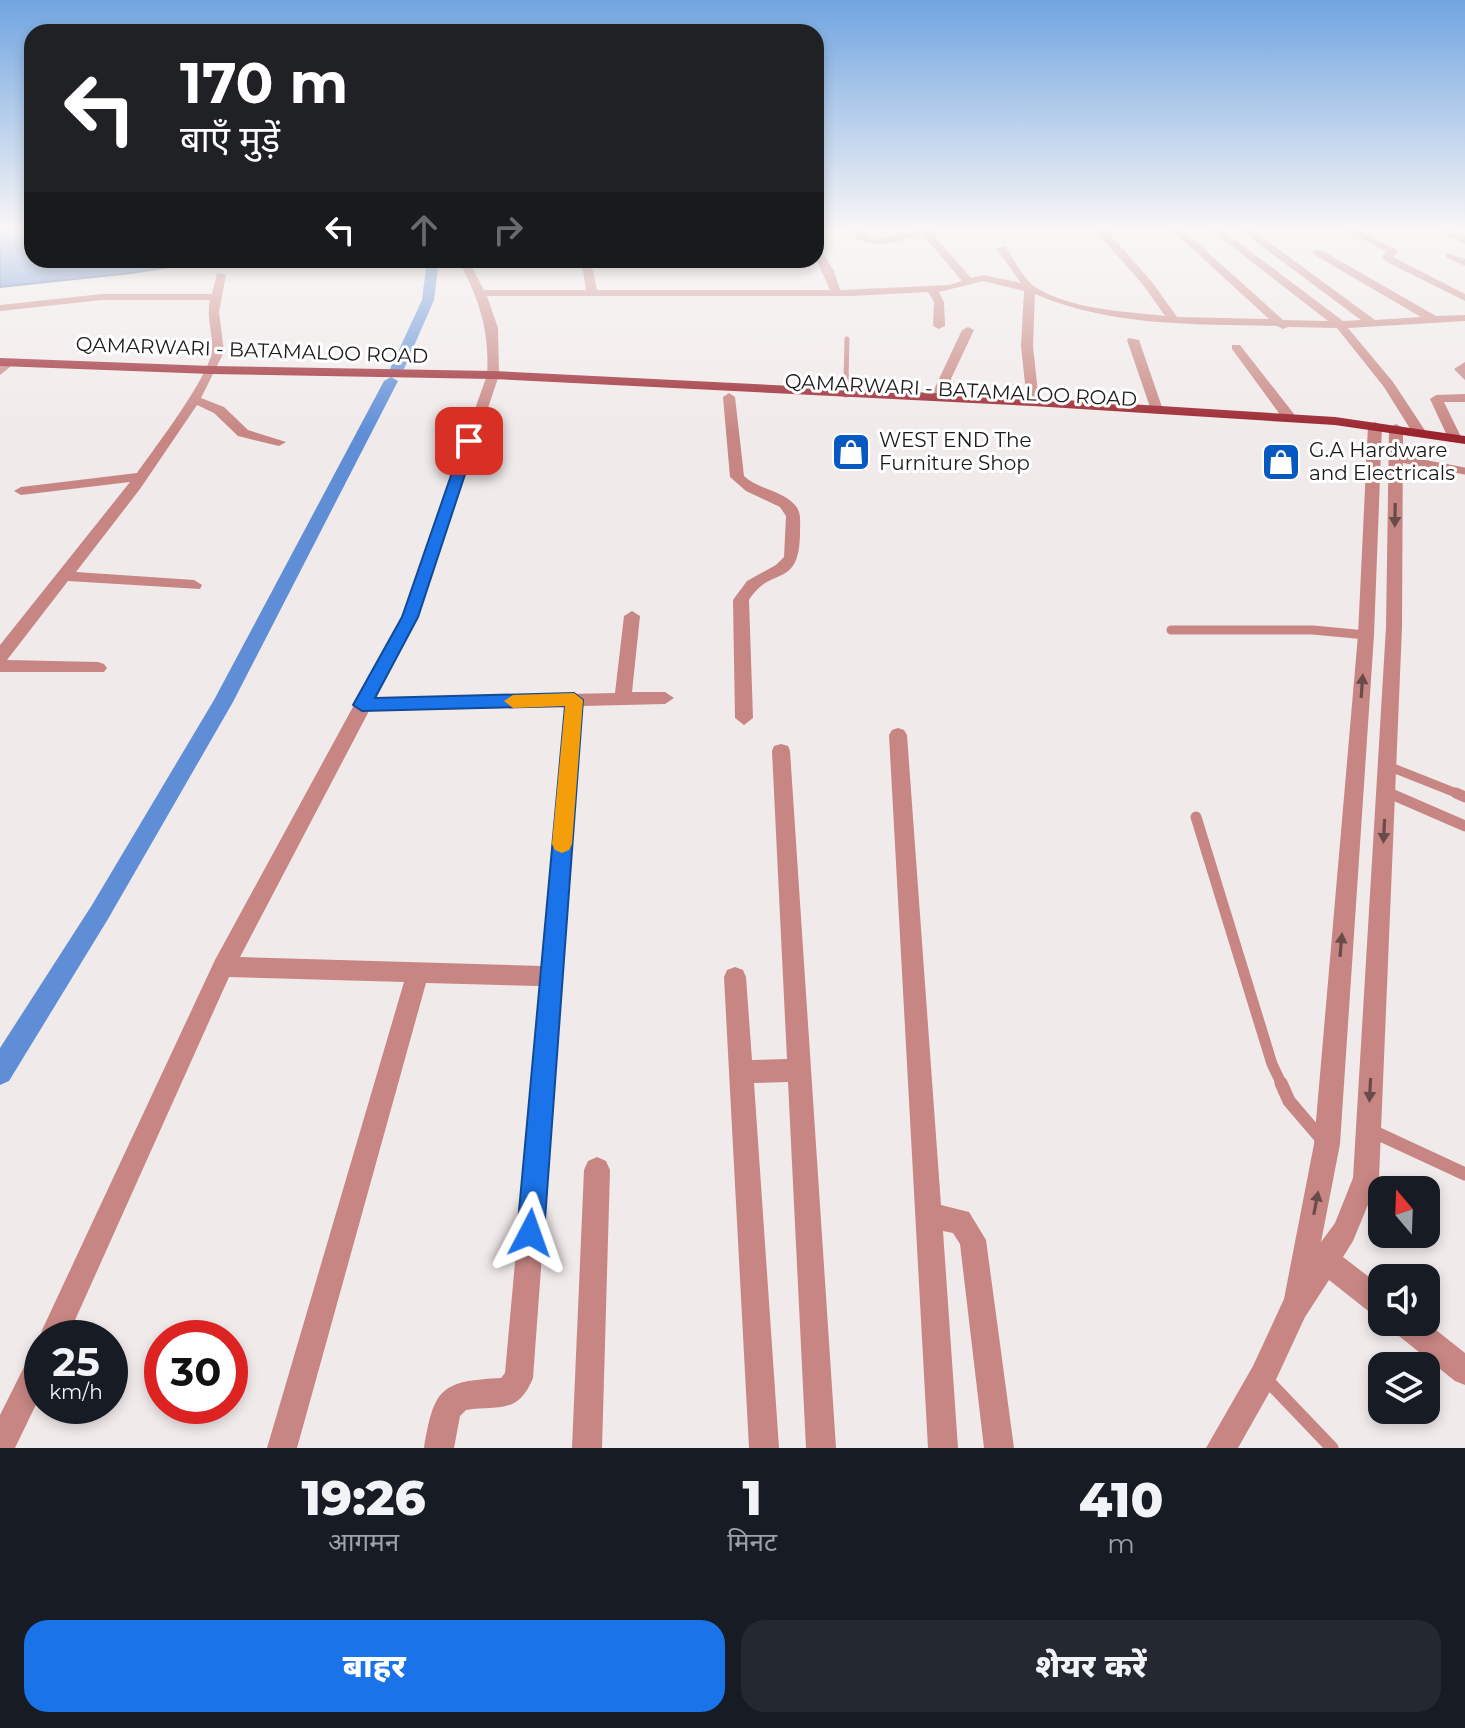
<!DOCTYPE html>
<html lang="hi">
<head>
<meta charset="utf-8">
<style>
	:root { --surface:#171b24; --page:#242831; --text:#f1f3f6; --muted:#9ea1a6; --accent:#1a73e8 }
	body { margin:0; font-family:Montserrat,"Noto Sans Devanagari",sans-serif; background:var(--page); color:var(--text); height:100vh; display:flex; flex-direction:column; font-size:30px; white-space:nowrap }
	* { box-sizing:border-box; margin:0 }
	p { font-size:26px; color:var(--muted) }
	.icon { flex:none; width:44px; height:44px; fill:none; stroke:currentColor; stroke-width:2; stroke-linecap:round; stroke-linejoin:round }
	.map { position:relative; height:1448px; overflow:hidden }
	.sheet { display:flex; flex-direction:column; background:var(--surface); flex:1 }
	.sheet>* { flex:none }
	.banner { position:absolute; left:24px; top:24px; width:800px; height:244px; border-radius:24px; box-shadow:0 4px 12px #0003; background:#202124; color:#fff; overflow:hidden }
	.needle { width:52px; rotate:341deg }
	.controls { position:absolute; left:1368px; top:1176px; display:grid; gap:16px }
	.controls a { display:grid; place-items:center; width:72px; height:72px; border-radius:16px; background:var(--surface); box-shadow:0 4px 12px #0003; font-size:40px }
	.speed { position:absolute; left:24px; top:1320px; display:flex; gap:16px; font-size:40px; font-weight:700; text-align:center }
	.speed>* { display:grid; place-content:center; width:104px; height:104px; border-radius:50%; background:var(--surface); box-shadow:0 4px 12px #0003; line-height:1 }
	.speed small { font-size:20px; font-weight:400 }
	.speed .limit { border:12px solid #d22; background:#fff; color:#111 }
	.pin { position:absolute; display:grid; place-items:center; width:68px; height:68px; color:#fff; margin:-34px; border-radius:16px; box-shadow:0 4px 12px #0006 }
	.me { position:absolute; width:88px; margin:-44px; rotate:4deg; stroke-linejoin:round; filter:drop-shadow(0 0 6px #0008) }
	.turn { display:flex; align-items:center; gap:28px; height:168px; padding:0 24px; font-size:36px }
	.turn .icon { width:104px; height:104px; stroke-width:2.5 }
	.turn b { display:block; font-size:56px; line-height:68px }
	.lanes { display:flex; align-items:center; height:76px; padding:0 24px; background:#0003; justify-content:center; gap:40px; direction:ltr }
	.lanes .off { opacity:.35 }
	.eta { display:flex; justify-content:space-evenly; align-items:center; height:136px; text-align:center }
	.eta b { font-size:48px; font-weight:800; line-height:56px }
	.action { display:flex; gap:16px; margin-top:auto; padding:16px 24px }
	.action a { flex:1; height:92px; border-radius:24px; background:var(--accent); color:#fff; font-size:32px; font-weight:800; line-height:92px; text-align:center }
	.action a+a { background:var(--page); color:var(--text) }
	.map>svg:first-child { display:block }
	.water { fill:#5f8ed7; stroke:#4b6b9e; stroke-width:2 }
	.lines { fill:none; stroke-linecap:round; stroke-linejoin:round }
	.canal { fill:#5f8ed7; fill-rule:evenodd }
	.lane-far4 { stroke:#c78683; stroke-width:5 }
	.lane-far3 { stroke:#c78683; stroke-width:7 }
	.lane-far2 { stroke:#c78683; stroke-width:9 }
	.lane-far1 { stroke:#c78683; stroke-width:11 }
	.lane { stroke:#c78683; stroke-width:13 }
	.street { fill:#c78683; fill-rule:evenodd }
	.primary { fill:#9a242e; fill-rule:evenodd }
	.oneway { fill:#694b49 }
	.route { fill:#1a73e8; stroke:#114b97; stroke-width:2 }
	.slow { fill:#f59e0b }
	.labels { text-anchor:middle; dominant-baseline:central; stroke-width:6; stroke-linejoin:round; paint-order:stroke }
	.far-street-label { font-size:20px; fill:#1c1a1a; stroke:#fff }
	.far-poi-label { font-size:20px; fill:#1c1a1a; stroke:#fff; text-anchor:start }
</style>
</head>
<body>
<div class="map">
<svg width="1465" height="1448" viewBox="0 0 1465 1448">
	<rect width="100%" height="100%" fill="#f1eaea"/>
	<!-- water -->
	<path class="water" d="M 0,230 L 32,230 L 32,260 L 213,260 L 131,273 L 0,287 Z"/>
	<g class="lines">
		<!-- canal -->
		<path class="canal" d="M 427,260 L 439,260 L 434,300 L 404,369 L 392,372 L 390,369 L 422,300 Z
			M 391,377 L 398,381 L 233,702 L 108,919 L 9,1081 L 0,1085 L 0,1048 L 92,905 L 214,700 L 384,381 Z"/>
		<!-- lane-far4 -->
		<path class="lane-far4" d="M 846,379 L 847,339"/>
		<!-- lane-far3 -->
		<path class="lane-far3" d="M 846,394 L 846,377
			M 1396,458 L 1465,471"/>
		<!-- lane-far2 -->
		<path class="lane-far2" d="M 1171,630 L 1313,630 L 1366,635
			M 1388,766 L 1461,795
			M 1386,792 L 1394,795"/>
		<!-- lane-far1 -->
		<path class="lane-far1" d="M 1389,793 L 1465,826
			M 1456,793 L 1465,797
			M 1196,817 L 1272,1064 L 1282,1085"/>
		<!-- lane -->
		<path class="lane" d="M 1281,1083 L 1289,1101 L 1324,1142
			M 1370,1130 L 1465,1174
			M 1265,1378 L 1332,1448"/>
		<!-- street -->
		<path class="street" d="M 846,230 L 858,230 L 874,240 L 918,230 L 937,230 L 932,233 L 971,278 L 983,275 L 1021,283 L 996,248 L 1005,246 C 1013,257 1023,279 1035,287 C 1072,310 1123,311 1165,316 L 1144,286 L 1095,230 L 1106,230 L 1152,282 L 1177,317 L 1269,319 L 1173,231 L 1183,230 L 1283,320 L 1328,321 L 1211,230 L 1222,230 L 1343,321 L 1361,320 L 1240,230 L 1252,230 L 1375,320 L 1421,317 L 1313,254 L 1313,250 L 1321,250 L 1436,316 L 1465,315 L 1465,321 L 1348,328 L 1393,382 L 1426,432 L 1419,436 L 1414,435 L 1384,387 L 1337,328 L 1288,327 L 1283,329 L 1277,326 C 1196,324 1111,327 1035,294 L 1033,346 L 1039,402 L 1033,406 L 1027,402 L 1021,346 L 1024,291 L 983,281 L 939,292 L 944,302 L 945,326 L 939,329 L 933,326 L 934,302 L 928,292 L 852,296 L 487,296 L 498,328 L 499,375 L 418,617 L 375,698 L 615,693 L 624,616 L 632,611 L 640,616 L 632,692 L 665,692 L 674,698 L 665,704 L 582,706 L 533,1378 C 518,1415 499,1405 466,1410 L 460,1416 L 454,1448 L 424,1448 C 434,1388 441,1381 501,1378 L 505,1373 L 540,986 L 426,983 L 297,1448 L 267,1448 L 404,982 L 229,977 L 67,1338 L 42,1338 L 42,1346 L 39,1338 L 43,1328 L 215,960 L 402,617 L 487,375 C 490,331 479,298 458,260 L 468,260 L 484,290 L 586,290 L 583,271 L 577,260 L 587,260 L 593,271 L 597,290 L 830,290 L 816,258 L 816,247 L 820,248 L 834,271 L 840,290 L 949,285 L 962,281 L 923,235 C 892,242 872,254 846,230 ZM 565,707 L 541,966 L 240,957 L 369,711 Z
			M 1345,230 L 1358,230 L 1397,250 L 1398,252 L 1393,257 L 1465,294 L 1465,301 L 1385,261 L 1382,256 L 1386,252 Z
			M 1436,230 L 1449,230 L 1465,237 L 1465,244 Z
			M 1446,253 L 1465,259 L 1465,266 L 1446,257 Z
			M 217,273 L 226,275 L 219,312 L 224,352 L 201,398 L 224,407 L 248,430 L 286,442 L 279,446 L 238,436 L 214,413 L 197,405 L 140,489 L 76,572 L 194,580 L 202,585 L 200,589 L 68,581 L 7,660 L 98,662 L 104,664 L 107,668 L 104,672 L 0,672 L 0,645 L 130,482 L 21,495 L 14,491 L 21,487 L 137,473 C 154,449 210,376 212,350 C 213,333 206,318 210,300 L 102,300 L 0,311 L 0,305 L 102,294 L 212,294 Z
			M 968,327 L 974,330 L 942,398 L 932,401 L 930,398 L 962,330 Z
			M 1129,338 L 1139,340 L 1163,410 L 1162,413 L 1151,410 L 1127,340 Z
			M 1232,345 L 1240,345 L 1294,414 L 1294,420 L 1284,420 L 1232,349 Z
			M 6,359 L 16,362 L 0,375 L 0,365 Z
			M 1465,362 L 1465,380 L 1454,369 Z
			M 729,393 L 735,397 L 744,476 C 758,489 779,490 793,503 C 802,511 800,520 800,531 C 800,591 771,564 749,600 L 753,718 L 744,725 L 735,718 L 733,600 L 747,581 L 776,565 L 784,557 L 786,516 L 780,507 L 746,491 L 730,477 L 723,397 Z
			M 1465,394 L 1465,402 L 1444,402 L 1462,439 L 1460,442 L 1450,442 L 1430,399 L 1436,395 Z
			M 1375,422 L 1382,426 L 1374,635 L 1340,1144 L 1321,1242 L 1335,1223 L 1353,1178 L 1386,627 L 1389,428 L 1396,424 L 1403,428 L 1402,627 L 1379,1178 L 1353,1241 L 1343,1257 L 1382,1287 L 1382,1318 L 1372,1314 L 1329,1280 L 1305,1317 L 1273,1386 L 1238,1448 L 1206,1448 L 1253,1366 L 1284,1299 L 1314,1144 L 1358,635 L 1368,426 Z
			M 898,728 L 904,730 L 907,735 L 941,1205 L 969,1212 L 986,1240 L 1014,1448 L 984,1448 L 960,1244 L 953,1233 L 943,1231 L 958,1448 L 928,1448 L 889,735 L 892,730 Z
			M 781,744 L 788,746 L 790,751 L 836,1448 L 806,1448 L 788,1082 L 754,1083 L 779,1448 L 749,1448 L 724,977 L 727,970 L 735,967 L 743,970 L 746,977 L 752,1060 L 787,1059 L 772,751 L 774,746 Z
			M 597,1157 L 606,1161 L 610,1170 L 602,1448 L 572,1448 L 584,1170 L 588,1161 Z
			M 1390,1322 L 1426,1322 L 1465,1353 L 1465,1385 L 1455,1381 L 1394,1332 Z
			M 42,1347 L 42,1392 L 15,1448 L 0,1448 L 0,1415 L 32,1351 Z"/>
		<!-- primary -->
		<path class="primary" d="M 0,358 L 211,366 L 493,371 L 1033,398 L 1335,417 L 1465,436 L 1465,444 L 1335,425 L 1033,406 L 493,379 L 211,374 L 0,366 Z"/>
	</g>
	<!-- one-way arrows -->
	<defs><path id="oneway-solid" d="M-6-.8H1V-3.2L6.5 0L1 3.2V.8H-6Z" transform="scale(2)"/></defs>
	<g class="oneway">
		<use href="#oneway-solid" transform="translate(1395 515) rotate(91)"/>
		<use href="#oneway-solid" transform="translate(1362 686) rotate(-86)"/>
		<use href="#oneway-solid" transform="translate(1384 831) rotate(93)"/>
		<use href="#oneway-solid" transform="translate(1341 945) rotate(-85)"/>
		<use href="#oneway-solid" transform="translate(1370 1090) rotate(93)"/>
		<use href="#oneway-solid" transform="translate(1316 1203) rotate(-79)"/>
	</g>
	<!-- sky -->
	<linearGradient id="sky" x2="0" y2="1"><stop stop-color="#71a5e1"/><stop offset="0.53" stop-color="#f9f6f6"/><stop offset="1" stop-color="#f9f6f6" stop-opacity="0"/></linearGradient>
	<rect width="1465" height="433" fill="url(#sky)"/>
	<!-- route -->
	<path class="route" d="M 469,437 L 476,441 L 418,617 L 375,698 L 574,693 L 583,700 L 544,1233 L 540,1242 L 530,1246 L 521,1242 L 517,1233 L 565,706 L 362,711 L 353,705 L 402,617 L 463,441 Z"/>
	<!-- slow -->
	<path class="slow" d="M 574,693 L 583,700 L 572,844 L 569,850 L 562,853 L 555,850 L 552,844 L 565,706 L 513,708 L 504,701 L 513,695 Z"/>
	<!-- icons -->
	<defs>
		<symbol id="shop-square" viewBox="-11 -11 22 22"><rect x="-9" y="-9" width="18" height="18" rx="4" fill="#0858c2" stroke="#fff"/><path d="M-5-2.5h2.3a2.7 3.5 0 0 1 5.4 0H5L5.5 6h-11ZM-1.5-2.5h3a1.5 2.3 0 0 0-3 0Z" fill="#fff"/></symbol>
	</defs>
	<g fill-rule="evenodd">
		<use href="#shop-square" x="829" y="430" width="44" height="44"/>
		<use href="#shop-square" x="1259" y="440" width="44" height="44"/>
	</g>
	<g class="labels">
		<!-- far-street labels -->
		<g class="far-street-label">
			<text transform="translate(252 350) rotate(2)">QAMARWARI - BATAMALOO ROAD</text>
			<text transform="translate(961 390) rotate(3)">QAMARWARI - BATAMALOO ROAD</text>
		</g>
		<!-- far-poi labels -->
		<g class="far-poi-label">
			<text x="879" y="440">WEST END The<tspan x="879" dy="23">Furniture Shop</tspan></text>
			<text x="1309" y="450">G.A Hardware<tspan x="1309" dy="23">and Electricals</tspan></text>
		</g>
	</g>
</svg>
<div class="controls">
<a><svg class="needle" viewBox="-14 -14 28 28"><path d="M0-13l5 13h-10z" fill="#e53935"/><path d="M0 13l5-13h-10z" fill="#9ea1a6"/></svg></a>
<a><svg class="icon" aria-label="sound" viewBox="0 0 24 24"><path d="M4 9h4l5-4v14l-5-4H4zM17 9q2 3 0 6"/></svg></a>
<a><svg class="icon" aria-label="layers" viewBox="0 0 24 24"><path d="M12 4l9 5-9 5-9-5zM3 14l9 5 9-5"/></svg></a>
</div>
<div class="speed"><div>25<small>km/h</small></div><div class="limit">30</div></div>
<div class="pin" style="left:469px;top:441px;background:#d93025"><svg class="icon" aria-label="arrive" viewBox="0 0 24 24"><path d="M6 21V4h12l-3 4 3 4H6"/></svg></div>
<svg class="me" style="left:530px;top:1233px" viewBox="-20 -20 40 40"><path d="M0-17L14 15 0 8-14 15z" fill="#1a73e8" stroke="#fff" stroke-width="4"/></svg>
<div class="banner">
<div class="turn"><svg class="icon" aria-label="left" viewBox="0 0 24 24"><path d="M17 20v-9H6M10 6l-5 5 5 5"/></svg><div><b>170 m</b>बाएँ मुड़ें</div></div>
<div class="lanes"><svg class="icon" aria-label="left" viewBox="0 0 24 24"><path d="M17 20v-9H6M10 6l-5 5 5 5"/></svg><svg class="icon off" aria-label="ahead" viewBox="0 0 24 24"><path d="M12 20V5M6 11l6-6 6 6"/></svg><svg class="icon off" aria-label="right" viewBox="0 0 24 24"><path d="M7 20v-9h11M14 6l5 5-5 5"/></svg></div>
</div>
</div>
<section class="sheet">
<div class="eta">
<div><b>19:26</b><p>आगमन</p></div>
<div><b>1</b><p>मिनट</p></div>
<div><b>410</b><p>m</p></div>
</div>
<div class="action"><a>बाहर</a><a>शेयर करें</a></div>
</section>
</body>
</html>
